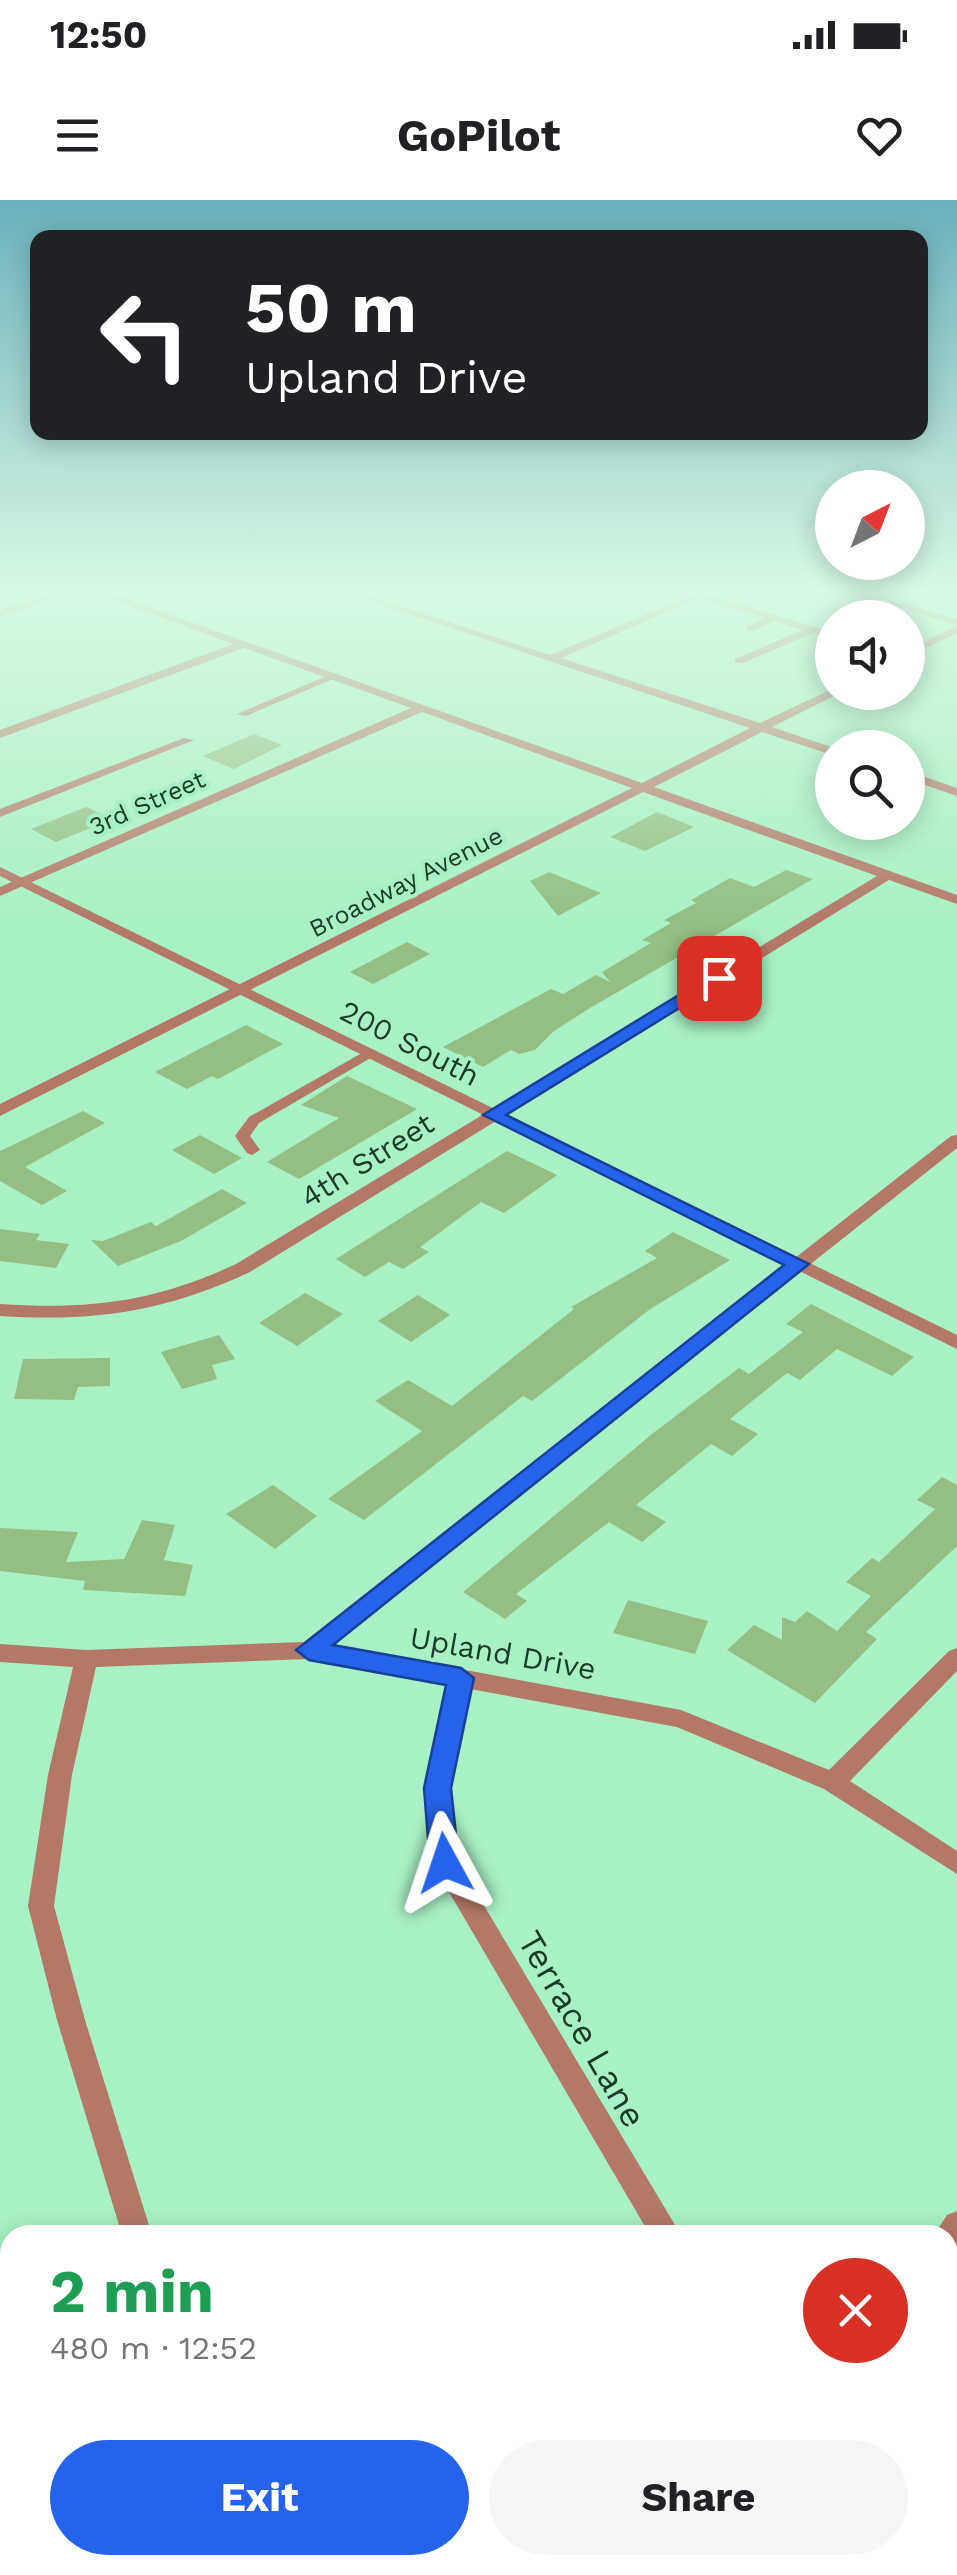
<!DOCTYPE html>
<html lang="en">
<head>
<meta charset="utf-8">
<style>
	:root { --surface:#fff; --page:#f6f6f6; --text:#202124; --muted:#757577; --accent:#2563eb }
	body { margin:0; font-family:"Work Sans",sans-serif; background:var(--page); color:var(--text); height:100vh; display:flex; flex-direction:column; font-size:38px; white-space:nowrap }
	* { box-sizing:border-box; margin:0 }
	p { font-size:32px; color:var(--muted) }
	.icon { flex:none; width:55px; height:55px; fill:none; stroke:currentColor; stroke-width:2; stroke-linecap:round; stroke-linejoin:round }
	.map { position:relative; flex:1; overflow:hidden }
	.details { position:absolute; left:0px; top:2025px; width:958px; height:350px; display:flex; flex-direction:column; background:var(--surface); border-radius:30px 30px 0 0; box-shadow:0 5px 25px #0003 }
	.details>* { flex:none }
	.hud { position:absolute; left:30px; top:30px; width:898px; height:210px; border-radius:20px; box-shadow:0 5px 25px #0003; background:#202124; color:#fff; overflow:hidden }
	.needle { width:65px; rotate:42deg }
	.controls { position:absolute; left:815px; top:270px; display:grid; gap:20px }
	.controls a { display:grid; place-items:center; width:110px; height:110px; border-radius:50%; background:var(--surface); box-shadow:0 5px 25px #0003; font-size:50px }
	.pin { position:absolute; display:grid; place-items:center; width:85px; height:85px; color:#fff; margin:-42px; border-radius:20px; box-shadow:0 5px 15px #0006 }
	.me { position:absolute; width:110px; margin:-55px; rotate:355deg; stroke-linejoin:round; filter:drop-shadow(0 0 8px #0008) }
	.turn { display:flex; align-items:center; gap:35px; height:210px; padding:0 50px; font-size:45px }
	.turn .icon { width:130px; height:130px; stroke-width:2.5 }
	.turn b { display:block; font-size:70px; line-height:85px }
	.round { display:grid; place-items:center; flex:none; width:105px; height:105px; border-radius:52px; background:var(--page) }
	.headline { display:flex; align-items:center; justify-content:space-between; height:170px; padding:0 50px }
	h1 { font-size:60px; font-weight:700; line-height:75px; color:#1e9e55 }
	.action { display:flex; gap:20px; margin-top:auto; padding:20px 50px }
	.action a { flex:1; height:115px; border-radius:60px; background:var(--accent); color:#fff; font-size:40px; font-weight:700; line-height:115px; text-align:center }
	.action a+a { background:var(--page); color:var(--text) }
	.status { display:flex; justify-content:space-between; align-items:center; height:70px; padding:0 50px; background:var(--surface); direction:ltr }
	.status svg { height:28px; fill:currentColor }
	header { display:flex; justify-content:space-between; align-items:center; height:130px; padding:0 50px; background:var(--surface); font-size:45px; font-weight:700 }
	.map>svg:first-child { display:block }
	.building { fill:#94be82 }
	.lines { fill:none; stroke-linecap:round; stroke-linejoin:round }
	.service { fill:#b47867; fill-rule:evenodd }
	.minor { fill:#b47867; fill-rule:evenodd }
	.tertiary { fill:#b47867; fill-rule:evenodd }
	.route { fill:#2563eb; stroke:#184099; stroke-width:2.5 }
	.labels { text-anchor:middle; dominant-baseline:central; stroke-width:8; stroke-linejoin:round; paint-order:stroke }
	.far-street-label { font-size:25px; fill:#1c3a28; stroke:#a8f1c4 }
	.street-label { font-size:30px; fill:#1c3a28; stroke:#a8f1c4 }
	.near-street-label { font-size:35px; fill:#1c3a28; stroke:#a8f1c4 }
</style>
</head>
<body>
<div class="status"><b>12:50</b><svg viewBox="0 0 49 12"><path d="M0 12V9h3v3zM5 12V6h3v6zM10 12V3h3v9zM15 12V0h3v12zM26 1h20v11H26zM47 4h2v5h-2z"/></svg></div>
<header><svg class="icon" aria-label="menu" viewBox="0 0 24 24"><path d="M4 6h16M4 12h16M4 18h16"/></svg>GoPilot<svg class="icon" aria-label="heart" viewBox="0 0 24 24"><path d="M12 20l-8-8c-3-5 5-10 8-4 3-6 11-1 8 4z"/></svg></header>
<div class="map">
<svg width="957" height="2375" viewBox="0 0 957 2375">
	<rect width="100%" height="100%" fill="#a8f1c4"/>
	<!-- building -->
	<path class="building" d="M 254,534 L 282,545 L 234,569 L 203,556 Z
		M 86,607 L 113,619 L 56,642 L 31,629 Z
		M 657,612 L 694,627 L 645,651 L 610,637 Z
		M 786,670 L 813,679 L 590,808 L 554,831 L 535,850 L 519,854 L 511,850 L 483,867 L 443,847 L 551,789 L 563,794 L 596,775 L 610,782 L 602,772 L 651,743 L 642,740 L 671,723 L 664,720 L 696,703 L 691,700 L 730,678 L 754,687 Z
		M 549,672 L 601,693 L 558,716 L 530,681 Z
		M 407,742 L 430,754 L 373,784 L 350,772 Z
		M 246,825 L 283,844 L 218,879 L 212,876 L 187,889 L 155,872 Z
		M 347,876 L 417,909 L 299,979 L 267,962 L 339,918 L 301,905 Z
		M 83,911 L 105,923 L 25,967 L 67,991 L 42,1005 L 0,981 L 0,951 Z
		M 200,935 L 242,958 L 214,974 L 172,950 Z
		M 507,951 L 557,975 L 504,1013 L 481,1002 L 420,1047 L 429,1052 L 403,1069 L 389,1062 L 365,1077 L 336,1059 Z
		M 222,989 L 247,1003 L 181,1041 L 118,1066 L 91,1040 L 103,1041 L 151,1022 L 156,1026 Z
		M 0,1029 L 40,1034 L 36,1040 L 69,1044 L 56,1068 L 0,1061 Z
		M 673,1032 L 730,1060 L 649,1110 L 532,1201 L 523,1196 L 364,1320 L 328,1299 L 422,1231 L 375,1201 L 408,1180 L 452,1206 L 574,1109 L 571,1107 L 657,1058 L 645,1051 Z
		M 305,1093 L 343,1114 L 297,1146 L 259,1123 Z
		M 418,1095 L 450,1115 L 411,1142 L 378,1121 Z
		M 811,1104 L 914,1157 L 892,1176 L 837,1149 L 800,1180 L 787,1173 L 730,1219 L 758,1234 L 732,1256 L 711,1244 L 636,1305 L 666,1322 L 642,1342 L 609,1322 L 516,1394 L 527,1401 L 505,1419 L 463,1392 L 652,1234 L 739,1168 L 749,1174 L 803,1132 L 786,1124 Z
		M 219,1135 L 235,1159 L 212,1165 L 217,1179 L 182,1189 L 161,1152 Z
		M 110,1158 L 110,1186 L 78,1187 L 74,1200 L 14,1199 L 23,1159 Z
		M 942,1277 L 957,1285 L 957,1346 L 866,1432 L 877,1439 L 815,1503 L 727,1450 L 754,1425 L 782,1440 L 782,1417 L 795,1422 L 807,1411 L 837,1431 L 871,1396 L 846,1382 L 872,1358 L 879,1362 L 935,1309 L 917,1300 Z
		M 273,1285 L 317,1316 L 275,1349 L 226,1314 Z
		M 142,1320 L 175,1325 L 164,1360 L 193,1365 L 185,1396 L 83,1390 L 85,1381 L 0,1371 L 0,1328 L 78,1332 L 66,1362 L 124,1359 Z
		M 628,1400 L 708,1421 L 695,1454 L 613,1433 Z"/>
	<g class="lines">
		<!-- service -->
		<path class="service" d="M 699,392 L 832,432 L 832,438 L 813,433 L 743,463 L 735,463 L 735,459 L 803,430 L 775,421 L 752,431 L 746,431 L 746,427 L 765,418 L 696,397 L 696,393 Z
			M 331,474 L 340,476 L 246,516 L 237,514 Z
			M 184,538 L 194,540 L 0,617 L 0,609 Z
			M 369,849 L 376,853 L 374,856 L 259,923 L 250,936 L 260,950 L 252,955 L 247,953 L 235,936 L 249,917 Z"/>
		<!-- minor -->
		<path class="minor" d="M 65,390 L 79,390 L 0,417 L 0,410 Z
			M 87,390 L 101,390 L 642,583 L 750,528 L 337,390 L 351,390 L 550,455 L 704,390 L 717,390 L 561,458 L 760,523 L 832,489 L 836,495 L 772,527 L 834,548 L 832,555 L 762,532 L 654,587 L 957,695 L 957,704 L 889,680 L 250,1072 C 164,1112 94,1122 0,1116 L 0,1104 C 89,1110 155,1102 236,1064 L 877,676 L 643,592 L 0,916 L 0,904 L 632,588 L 422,512 L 0,696 L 0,687 L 411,508 L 244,448 L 0,538 L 0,530 L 233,444 Z
			M 957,426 L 957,433 L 908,457 L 908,450 Z
			M 908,571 L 957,588 L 957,596 L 908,579 Z
			M 957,935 L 957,948 L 330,1445 L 681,1510 L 829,1570 L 949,1451 L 957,1448 L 957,1471 L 850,1581 L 957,1651 L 957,1674 L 824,1589 L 677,1527 L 470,1489 L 450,1588 L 458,1662 L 681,2035 L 650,2035 L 432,1663 L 426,1588 L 448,1484 L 309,1459 L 96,1467 L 72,1575 L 54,1706 L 85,1820 L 152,2035 L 122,2035 L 57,1820 L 28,1706 L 48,1575 L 73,1467 L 0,1462 L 0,1444 L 86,1450 L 304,1442 L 951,936 Z
			M 236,2365 L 270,2365 L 273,2375 L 239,2375 Z"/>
		<!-- tertiary -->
		<path class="tertiary" d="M 837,390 L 852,390 L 957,419 L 957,425 Z
			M 0,667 L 957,1135 L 957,1149 L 0,676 Z
			M 957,2011 L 957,2048 L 948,2051 L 948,2035 L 934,2035 L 947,2015 Z
			M 545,2365 L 593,2365 L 589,2375 L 541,2375 Z"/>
	</g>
	<!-- sky -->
	<linearGradient id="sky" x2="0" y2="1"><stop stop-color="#6ab1bb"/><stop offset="0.54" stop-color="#d8f9e4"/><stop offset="1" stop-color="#d8f9e4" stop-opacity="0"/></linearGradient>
	<rect width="957" height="722" fill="url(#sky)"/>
	<!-- route -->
	<path class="route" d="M 713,774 L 728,778 L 506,915 L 809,1064 L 333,1445 L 461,1468 L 474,1478 L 451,1588 L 459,1663 L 455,1671 L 435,1671 L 430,1663 L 424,1588 L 446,1485 L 309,1460 L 296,1450 L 784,1065 L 483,915 Z"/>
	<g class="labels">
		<!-- far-street labels -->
		<g class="far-street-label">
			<text transform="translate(147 603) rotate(-24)">3rd Street</text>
			<text transform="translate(406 682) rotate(-27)">Broadway Avenue</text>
		</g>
		<!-- street labels -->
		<g class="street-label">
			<text transform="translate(410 843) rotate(27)">200 South</text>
			<text transform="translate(367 960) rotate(-32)">4th Street</text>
			<text transform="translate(503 1453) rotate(10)">Upland Drive</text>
		</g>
		<!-- near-street labels -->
		<g class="near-street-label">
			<text transform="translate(582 1829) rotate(60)">Terrace Lane</text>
		</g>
	</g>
</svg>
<div class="controls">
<a><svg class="needle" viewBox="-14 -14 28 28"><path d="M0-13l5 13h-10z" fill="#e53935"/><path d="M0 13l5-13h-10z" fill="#757577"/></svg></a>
<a><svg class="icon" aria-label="sound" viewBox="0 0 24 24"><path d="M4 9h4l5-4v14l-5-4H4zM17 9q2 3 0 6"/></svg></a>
<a><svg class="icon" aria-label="search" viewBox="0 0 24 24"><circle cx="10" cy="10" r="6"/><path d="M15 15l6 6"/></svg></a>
</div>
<div class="pin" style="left:719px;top:778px;background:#d93025"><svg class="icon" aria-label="arrive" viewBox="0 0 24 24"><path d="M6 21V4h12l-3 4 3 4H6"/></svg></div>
<svg class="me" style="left:445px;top:1663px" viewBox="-20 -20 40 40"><path d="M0-17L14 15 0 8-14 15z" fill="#2563eb" stroke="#fff" stroke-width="4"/></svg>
<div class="hud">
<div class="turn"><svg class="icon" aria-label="left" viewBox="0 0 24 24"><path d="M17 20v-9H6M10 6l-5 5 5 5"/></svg><div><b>50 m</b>Upland Drive</div></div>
</div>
<section class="details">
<div class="headline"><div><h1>2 min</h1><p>480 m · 12:52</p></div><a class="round" style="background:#d93025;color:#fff"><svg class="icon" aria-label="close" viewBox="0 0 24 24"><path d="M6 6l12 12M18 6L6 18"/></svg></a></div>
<div class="action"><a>Exit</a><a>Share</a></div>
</section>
</div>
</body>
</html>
